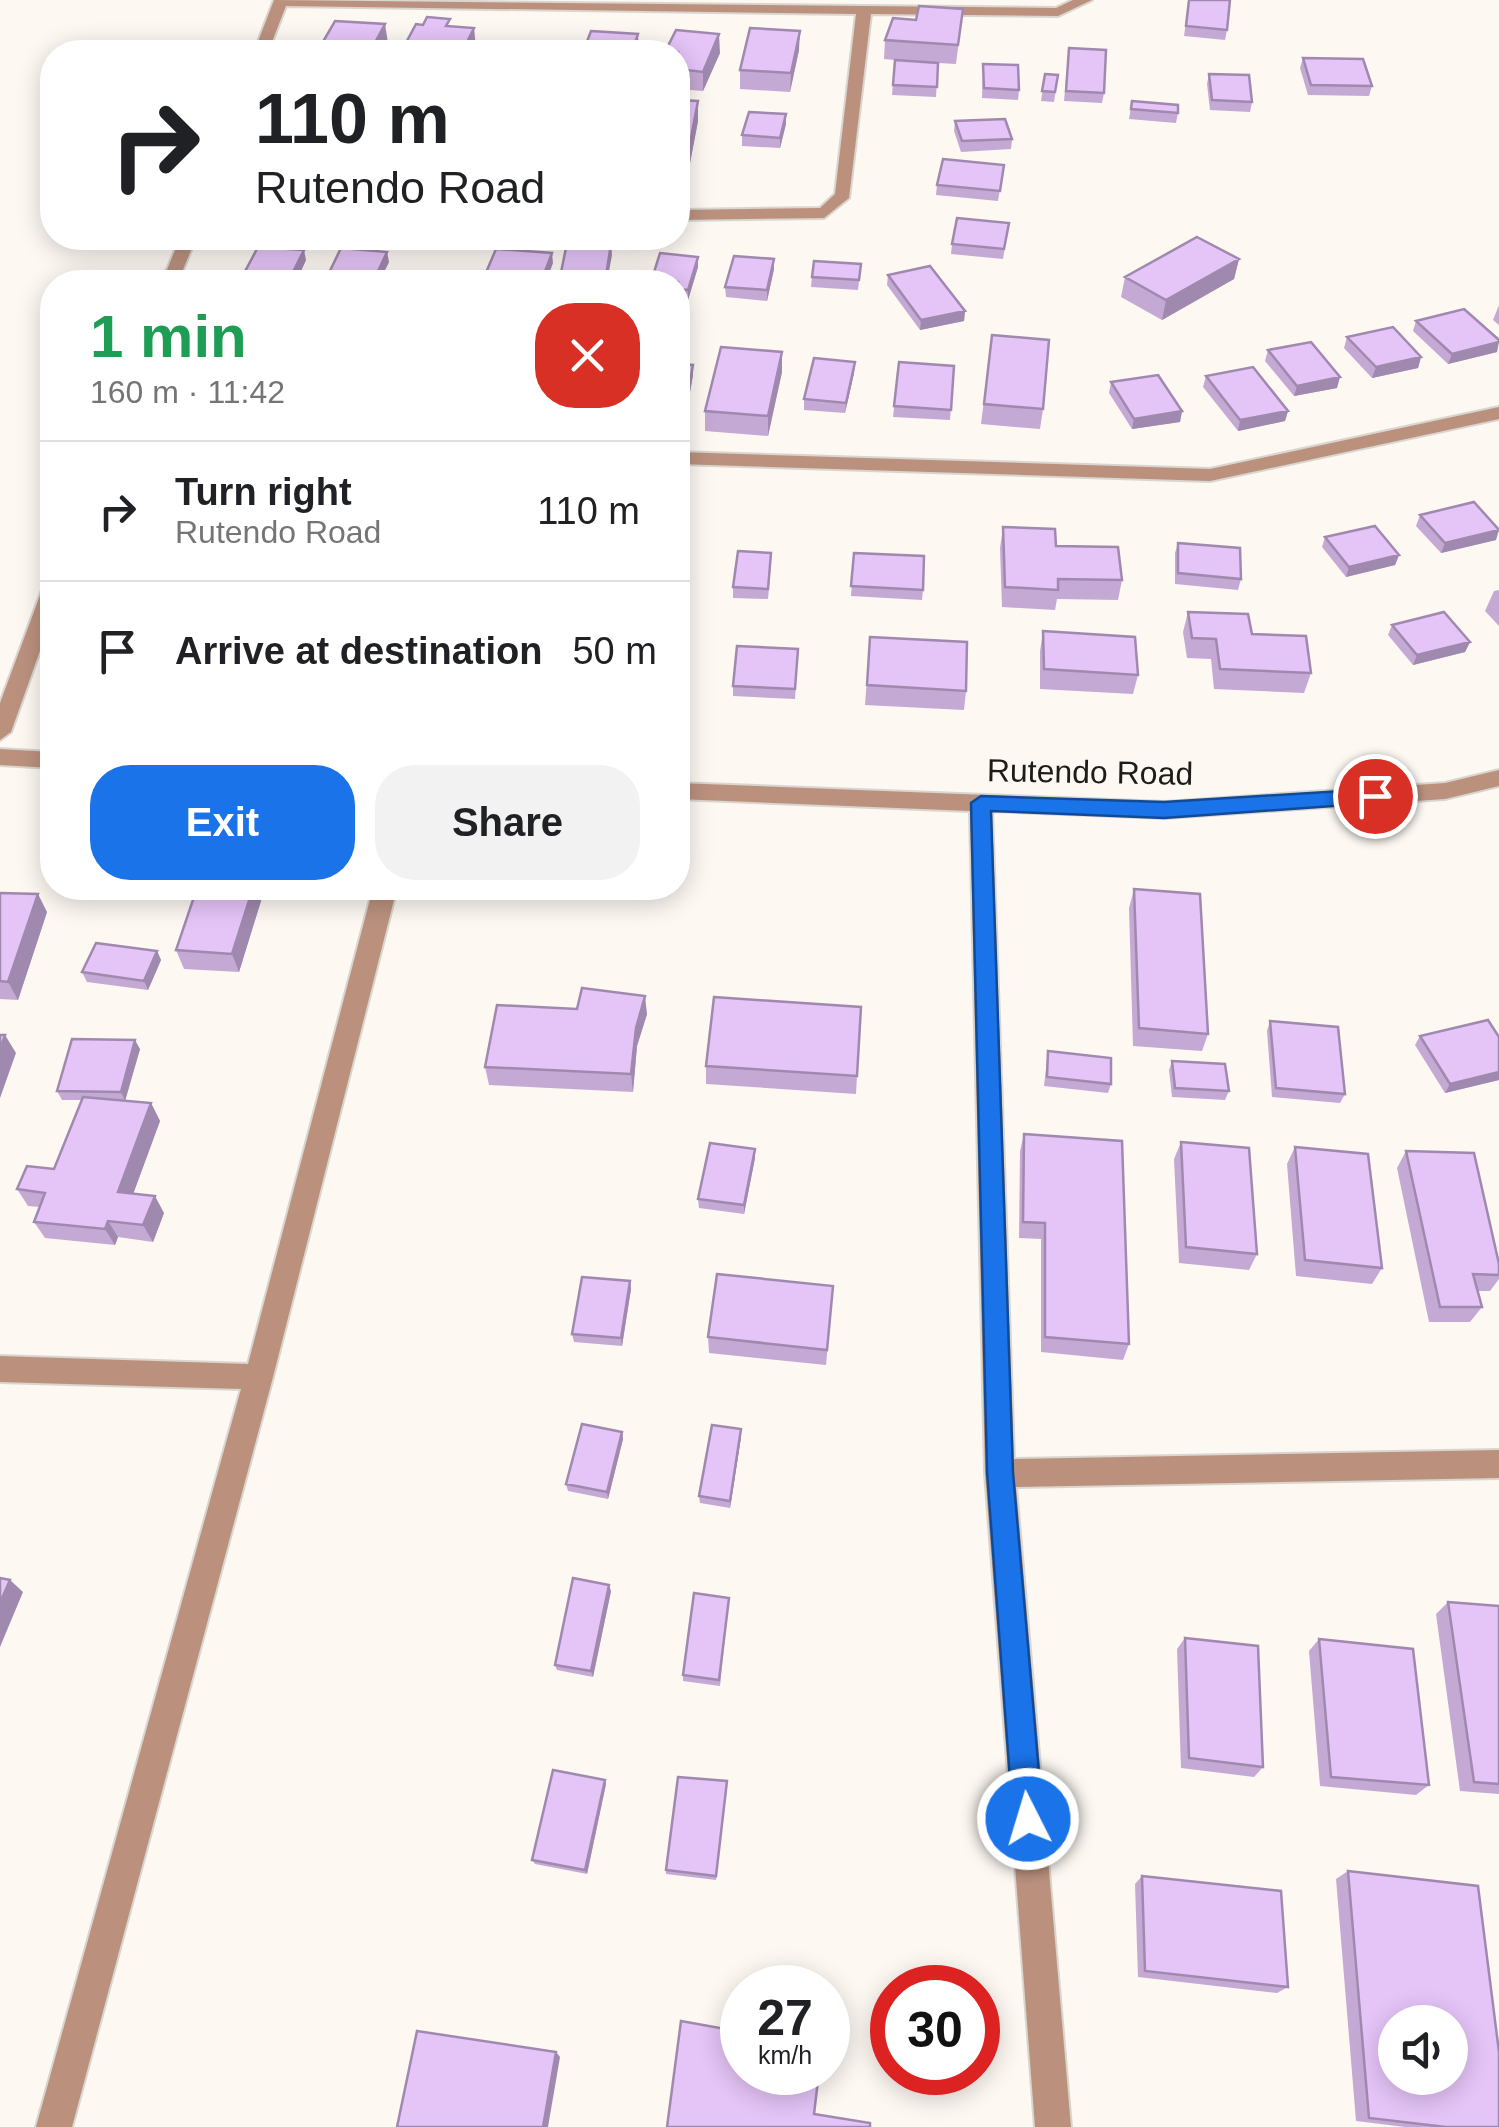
<!DOCTYPE html>
<html lang="en">
<head>
<meta charset="utf-8">
<style>
	:root { --surface:#fff; --page:#f2f2f2; --text:#202124; --muted:#757577; --line:#e0e0e0; --accent:#1a73e8 }
	body { margin:0; font-family:Helvetica,sans-serif; background:var(--page); color:var(--text); height:100vh; display:flex; flex-direction:column; font-size:38px; white-space:nowrap }
	* { box-sizing:border-box; margin:0 }
	p { font-size:32px; color:var(--muted) }
	.icon { flex:none; width:55px; height:55px; fill:none; stroke:currentColor; stroke-width:2; stroke-linecap:round; stroke-linejoin:round }
	.map { position:relative; flex:1; overflow:hidden }
	.details { position:absolute; left:40px; top:270px; width:650px; height:630px; display:flex; flex-direction:column; background:var(--surface); border-radius:40px; box-shadow:0 5px 25px #0003 }
	.details>* { flex:none }
	.top-card { position:absolute; left:40px; top:40px; width:650px; height:210px; border-radius:40px; box-shadow:0 5px 25px #0003; background:#fff; color:var(--text); overflow:hidden }
	.tools { position:absolute; left:1378px; top:2005px; display:grid; gap:20px }
	.tools a { display:grid; place-items:center; width:90px; height:90px; border-radius:50%; background:var(--surface); box-shadow:0 5px 25px #0003; font-size:50px }
	.speed { position:absolute; left:720px; top:1965px; display:flex; gap:20px; font-size:50px; font-weight:700; text-align:center }
	.speed>* { display:grid; place-content:center; width:130px; height:130px; border-radius:50%; background:var(--surface); box-shadow:0 5px 25px #0003; line-height:1 }
	.speed small { font-size:25px; font-weight:400 }
	.speed .limit { border:15px solid #d22; background:#fff; color:#111 }
	.pin { position:absolute; display:grid; place-items:center; width:85px; height:85px; color:#fff; margin:-42px; border:5px solid #fff; border-radius:50%; box-shadow:0 2px 10px #0007 }
	.me { position:absolute; width:110px; margin:-55px; rotate:355deg; stroke-linejoin:round; filter:drop-shadow(0 0 8px #0008) }
	.turn { display:flex; align-items:center; gap:35px; height:210px; padding:0 50px; font-size:45px }
	.turn .icon { width:130px; height:130px; stroke-width:2.5 }
	.turn b { display:block; font-size:70px; line-height:85px }
	.round { display:grid; place-items:center; flex:none; width:105px; height:105px; border-radius:40px; background:var(--page) }
	.summary { display:flex; align-items:center; justify-content:space-between; height:170px; padding:0 50px }
	h1 { font-size:60px; font-weight:600; line-height:75px; color:#1e9e55 }
	.primary-button { display:flex; gap:20px; margin-top:auto; padding:20px 50px }
	.primary-button a { flex:1; height:115px; border-radius:40px; background:var(--accent); color:#fff; font-size:40px; font-weight:600; line-height:115px; text-align:center }
	.primary-button a+a { background:var(--page); color:var(--text) }
	ul { padding:0; list-style:none }
	li { display:flex; align-items:center; gap:30px; height:140px; padding:0 50px; border-top:2px solid var(--line) }
	li div { flex:1 }
	li b { display:block; font-size:38px }
	li em { font-style:normal }
	.map>svg:first-child { display:block }
	.lines { fill:none; stroke-linecap:round; stroke-linejoin:round }
	.street-casing { stroke:#d9d5cf; stroke-width:4 }
	.street { fill:#bb917e; fill-rule:evenodd }
	.wall { fill:#c5a9d5 }
	.shaded-wall { fill:#a089ae }
	.building { fill:#e5c4f8; stroke:#a089ae; stroke-width:2.5; fill-rule:evenodd }
	.route { fill:#1a73e8; stroke:#114b97; stroke-width:2.5 }
	.labels { text-anchor:middle; dominant-baseline:central; stroke-width:8; stroke-linejoin:round; paint-order:stroke }
	.street-label { font-size:32px; fill:#1e1c1a; stroke:#fdf8f2 }
</style>
</head>
<body>
<div class="map">
<svg width="1499" height="2127" viewBox="0 0 1499 2127">
	<rect width="100%" height="100%" fill="#fdf8f2"/>
	<g class="lines">
		<defs>
			<path id="street" d="M 274,0 L 1056,8 L 1073,0 L 1092,0 L 1058,16 L 871,14 L 849,198 L 824,218 L 678,220 L 678,210 L 820,208 L 835,194 L 856,14 L 286,6 L 268,52 L 254,52 Z
				M 180,238 L 196,238 L 178,282 L 162,282 Z
				M 1499,407 L 1499,419 L 1210,481 L 678,464 L 678,452 L 1210,469 Z
				M 52,583 L 52,617 L 11,732 L 0,740 L 0,703 L 42,590 Z
				M 0,749 L 52,752 L 52,768 L 0,765 Z
				M 1499,770 L 1499,786 L 1445,799 L 1165,818 L 992,811 L 1014,1459 L 1499,1450 L 1499,1478 L 1016,1487 L 1071,2127 L 1035,2127 L 985,1473 L 970,811 L 678,799 L 678,783 L 1165,802 L 1445,783 Z
				M 373,888 L 397,888 L 273,1377 L 72,2127 L 36,2127 L 241,1389 L 0,1382 L 0,1356 L 248,1364 Z"/>
		</defs>
		<!-- street casing -->
		<use href="#street" class="street-casing"/>
		<!-- street -->
		<use href="#street" class="street"/>
	</g>
	<!-- wall -->
	<path class="wall" d="M 1189,0 L 1227,30 L 1225,40 L 1184,36 Z
		M 963,9 L 956,64 L 938,63 L 936,97 L 892,95 L 895,60 L 917,62 L 884,59 L 885,40 L 916,20 Z
		M 799,50 L 790,92 L 740,89 L 740,70 Z
		M 678,52 L 720,53 L 703,91 L 678,89 Z
		M 1068,58 L 1104,93 L 1102,103 L 1064,101 Z
		M 1303,58 L 1372,86 L 1369,96 L 1308,95 L 1300,68 Z
		M 983,64 L 1019,90 L 1018,100 L 982,98 Z
		M 1045,74 L 1058,75 L 1054,102 L 1041,101 Z
		M 1209,74 L 1252,102 L 1250,112 L 1210,110 L 1207,84 Z
		M 678,100 L 698,121 L 690,163 L 678,162 Z
		M 1132,101 L 1178,113 L 1176,123 L 1129,119 Z
		M 955,121 L 1012,139 L 1011,149 L 961,152 L 954,131 Z
		M 786,124 L 780,148 L 742,146 L 742,135 Z
		M 1004,165 L 998,201 L 936,195 L 937,185 Z
		M 1009,223 L 1003,259 L 951,254 L 952,244 Z
		M 774,259 L 774,269 L 767,301 L 726,297 L 725,287 Z
		M 1239,259 L 1234,279 L 1162,320 L 1121,297 L 1125,277 Z
		M 306,260 L 296,282 L 242,282 L 241,279 Z
		M 389,262 L 379,282 L 327,282 L 326,279 Z
		M 861,264 L 858,290 L 811,287 L 812,277 Z
		M 698,267 L 688,300 L 678,299 L 678,282 Z
		M 888,275 L 965,311 L 964,321 L 920,330 L 887,285 Z
		M 1499,305 L 1499,325 L 1493,320 Z
		M 1416,321 L 1497,352 L 1448,364 L 1413,331 Z
		M 992,335 L 1043,409 L 1040,429 L 981,424 Z
		M 1347,337 L 1421,357 L 1418,368 L 1372,378 L 1344,348 Z
		M 1268,350 L 1337,388 L 1294,396 L 1265,361 Z
		M 855,362 L 854,373 L 845,413 L 804,410 L 804,399 Z
		M 899,362 L 954,366 L 950,420 L 893,417 Z
		M 678,364 L 693,375 L 688,403 L 678,402 Z
		M 782,372 L 768,436 L 705,431 L 705,411 Z
		M 1206,376 L 1288,411 L 1285,421 L 1238,431 L 1203,387 Z
		M 1111,382 L 1182,411 L 1180,422 L 1132,429 L 1109,393 Z
		M 1420,515 L 1496,540 L 1441,553 L 1416,526 Z
		M 1003,527 L 1056,546 L 1122,580 L 1118,600 L 1057,599 L 1055,610 L 1002,607 L 1000,548 Z
		M 1325,537 L 1399,555 L 1395,565 L 1346,577 L 1322,547 Z
		M 1178,543 L 1241,579 L 1238,590 L 1175,584 L 1175,553 Z
		M 854,553 L 923,590 L 922,600 L 851,596 Z
		M 771,563 L 768,599 L 733,598 L 733,587 Z
		M 1499,590 L 1499,626 L 1485,611 L 1494,591 Z
		M 1188,612 L 1252,634 L 1311,673 L 1304,693 L 1214,689 L 1211,659 L 1187,658 L 1183,632 Z
		M 1392,625 L 1470,642 L 1465,652 L 1413,665 L 1388,635 Z
		M 1043,631 L 1138,675 L 1133,694 L 1040,689 L 1040,651 Z
		M 870,637 L 966,691 L 964,710 L 865,705 Z
		M 798,649 L 795,699 L 733,696 L 733,686 Z
		M 197,888 L 265,888 L 239,972 L 184,969 L 176,950 Z
		M 1134,889 L 1208,1034 L 1202,1051 L 1133,1046 L 1129,908 Z
		M 0,893 L 47,912 L 18,1000 L 0,999 Z
		M 157,951 L 161,960 L 148,990 L 87,982 L 82,972 Z
		M 647,1014 L 637,1046 L 633,1092 L 489,1085 L 485,1067 Z
		M 1270,1021 L 1345,1094 L 1340,1103 L 1272,1097 L 1267,1031 Z
		M 1420,1036 L 1499,1037 L 1499,1080 L 1445,1093 L 1415,1045 Z
		M 140,1049 L 125,1101 L 151,1103 L 160,1121 L 133,1194 L 164,1213 L 153,1242 L 118,1237 L 115,1245 L 45,1238 L 34,1222 L 40,1207 L 28,1206 L 17,1189 L 54,1169 L 82,1100 L 62,1100 L 57,1091 Z
		M 1048,1051 L 1111,1084 L 1108,1093 L 1044,1086 Z
		M 1172,1061 L 1229,1091 L 1225,1100 L 1172,1097 L 1169,1070 Z
		M 706,1066 L 857,1076 L 856,1094 L 706,1084 Z
		M 1024,1134 L 1129,1344 L 1123,1360 L 1041,1352 L 1041,1239 L 1019,1238 L 1020,1151 Z
		M 1181,1142 L 1257,1254 L 1249,1270 L 1179,1263 L 1174,1159 Z
		M 1295,1147 L 1382,1268 L 1372,1284 L 1296,1276 L 1287,1164 Z
		M 1406,1151 L 1499,1264 L 1499,1279 L 1490,1291 L 1477,1291 L 1482,1307 L 1470,1322 L 1429,1322 L 1397,1168 Z
		M 755,1158 L 744,1214 L 699,1208 L 698,1199 Z
		M 630,1281 L 631,1289 L 622,1346 L 574,1342 L 572,1334 Z
		M 833,1286 L 826,1365 L 709,1353 L 708,1337 Z
		M 622,1432 L 623,1439 L 608,1499 L 568,1491 L 566,1484 Z
		M 741,1437 L 730,1508 L 700,1503 L 699,1496 Z
		M 611,1591 L 593,1677 L 557,1670 L 555,1665 Z
		M 729,1598 L 720,1686 L 683,1681 L 683,1675 Z
		M 1448,1602 L 1499,1606 L 1499,1794 L 1460,1791 L 1436,1614 Z
		M 1185,1638 L 1263,1767 L 1254,1777 L 1181,1768 L 1177,1649 Z
		M 1319,1639 L 1429,1785 L 1416,1795 L 1320,1786 L 1309,1651 Z
		M 606,1784 L 587,1874 L 535,1864 L 532,1860 Z
		M 727,1786 L 716,1880 L 666,1874 L 666,1870 Z
		M 1348,1871 L 1499,2127 L 1405,2127 L 1356,2121 L 1336,1879 Z
		M 1142,1876 L 1288,1987 L 1277,1993 L 1138,1977 L 1135,1884 Z"/>
	<!-- shaded-wall -->
	<path class="shaded-wall" d="M 385,24 L 388,43 L 384,52 L 370,52 Z
		M 474,28 L 476,47 L 473,52 L 462,52 Z
		M 800,31 L 799,50 L 790,92 L 791,73 Z
		M 638,34 L 639,52 L 632,52 Z
		M 719,34 L 720,53 L 703,91 L 703,72 Z
		M 698,101 L 698,121 L 690,163 L 690,143 Z
		M 786,114 L 786,124 L 780,148 L 780,138 Z
		M 611,244 L 612,255 L 607,282 L 605,282 Z
		M 304,250 L 306,260 L 296,282 L 288,282 Z
		M 387,252 L 389,262 L 379,282 L 373,282 Z
		M 552,253 L 553,263 L 546,282 L 541,282 Z
		M 698,257 L 698,267 L 688,300 L 688,290 Z
		M 774,259 L 774,269 L 767,301 L 767,290 Z
		M 1239,259 L 1234,279 L 1162,320 L 1166,300 Z
		M 965,311 L 964,321 L 920,330 L 921,320 Z
		M 1499,342 L 1497,352 L 1448,364 L 1452,354 Z
		M 782,352 L 782,372 L 768,436 L 768,416 Z
		M 1421,357 L 1418,368 L 1372,378 L 1376,367 Z
		M 855,362 L 854,373 L 845,413 L 846,403 Z
		M 693,365 L 693,375 L 688,403 L 688,393 Z
		M 1340,377 L 1337,388 L 1294,396 L 1297,386 Z
		M 1182,411 L 1180,422 L 1132,429 L 1134,419 Z
		M 1288,411 L 1285,421 L 1238,431 L 1240,420 Z
		M 1499,530 L 1496,540 L 1441,553 L 1445,543 Z
		M 1399,555 L 1395,565 L 1346,577 L 1349,567 Z
		M 1470,642 L 1465,652 L 1413,665 L 1417,655 Z
		M 253,888 L 265,888 L 239,972 L 232,954 Z
		M 38,894 L 47,912 L 18,1000 L 8,982 Z
		M 157,951 L 161,960 L 148,990 L 144,981 Z
		M 645,996 L 647,1014 L 637,1046 L 633,1092 L 631,1074 L 636,1028 Z
		M 5,1035 L 16,1053 L 0,1098 L 0,1050 Z
		M 135,1040 L 140,1049 L 125,1101 L 121,1092 Z
		M 1499,1072 L 1499,1080 L 1445,1093 L 1450,1084 Z
		M 151,1103 L 160,1121 L 128,1208 L 118,1192 Z
		M 755,1149 L 755,1158 L 744,1214 L 744,1205 Z
		M 155,1196 L 164,1213 L 153,1242 L 143,1225 Z
		M 108,1221 L 118,1237 L 115,1245 L 105,1229 Z
		M 630,1281 L 631,1289 L 622,1346 L 621,1338 Z
		M 741,1429 L 741,1437 L 730,1508 L 730,1501 Z
		M 622,1432 L 623,1439 L 608,1499 L 607,1492 Z
		M 10,1580 L 23,1592 L 0,1647 L 0,1603 Z
		M 609,1585 L 611,1591 L 593,1677 L 591,1671 Z
		M 605,1780 L 606,1784 L 587,1874 L 585,1870 Z
		M 556,2052 L 560,2057 L 548,2127 L 543,2127 Z"/>
	<!-- building -->
	<path class="building" d="M 1189,0 L 1230,0 L 1227,30 L 1186,26 Z
		M 919,6 L 963,9 L 958,45 L 885,40 L 893,18 L 916,20 Z
		M 427,17 L 450,19 L 446,26 L 474,28 L 462,52 L 401,52 L 416,24 L 423,25 Z
		M 335,21 L 385,24 L 370,52 L 317,52 Z
		M 750,28 L 800,31 L 791,73 L 740,70 Z
		M 676,30 L 719,34 L 703,72 L 678,69 L 678,52 L 665,52 Z
		M 591,31 L 638,34 L 632,52 L 583,52 Z
		M 501,48 L 541,51 L 499,52 Z
		M 1069,48 L 1106,50 L 1104,93 L 1066,91 Z
		M 1303,58 L 1363,59 L 1372,86 L 1311,85 Z
		M 895,60 L 938,63 L 937,87 L 893,85 Z
		M 983,64 L 1018,65 L 1019,90 L 984,88 Z
		M 1045,74 L 1058,75 L 1055,92 L 1042,91 Z
		M 1209,74 L 1249,75 L 1252,102 L 1212,100 Z
		M 678,100 L 698,101 L 690,143 L 678,143 Z
		M 1132,101 L 1178,105 L 1178,113 L 1131,109 Z
		M 749,112 L 786,114 L 780,138 L 742,135 Z
		M 1005,119 L 1012,139 L 962,141 L 955,121 Z
		M 943,159 L 1004,165 L 1000,191 L 937,185 Z
		M 957,218 L 1009,223 L 1004,249 L 952,244 Z
		M 1197,237 L 1239,259 L 1166,300 L 1125,277 Z
		M 567,243 L 611,244 L 605,282 L 559,282 Z
		M 258,247 L 304,250 L 288,282 L 241,279 Z
		M 341,248 L 387,252 L 373,282 L 326,279 Z
		M 496,249 L 552,253 L 541,282 L 482,282 Z
		M 660,253 L 698,257 L 688,290 L 678,289 L 678,282 L 651,282 Z
		M 734,256 L 774,259 L 767,290 L 725,287 Z
		M 814,261 L 861,264 L 859,280 L 812,277 Z
		M 930,266 L 965,311 L 921,320 L 888,275 Z
		M 1464,309 L 1499,340 L 1499,342 L 1452,354 L 1416,321 Z
		M 1393,327 L 1421,357 L 1376,367 L 1347,337 Z
		M 992,335 L 1049,340 L 1043,409 L 984,404 Z
		M 1311,342 L 1340,377 L 1297,386 L 1268,350 Z
		M 721,347 L 782,352 L 768,416 L 705,411 Z
		M 814,358 L 855,362 L 846,403 L 804,399 Z
		M 899,362 L 954,366 L 951,410 L 894,406 Z
		M 678,364 L 693,365 L 688,393 L 678,392 Z
		M 1253,367 L 1288,411 L 1240,420 L 1206,376 Z
		M 1158,375 L 1182,411 L 1134,419 L 1111,382 Z
		M 1474,502 L 1499,530 L 1445,543 L 1420,515 Z
		M 1375,526 L 1399,555 L 1349,567 L 1325,537 Z
		M 1003,527 L 1055,529 L 1056,546 L 1118,547 L 1122,580 L 1058,579 L 1058,590 L 1005,587 Z
		M 1178,543 L 1240,548 L 1241,579 L 1178,573 Z
		M 738,551 L 771,553 L 768,589 L 733,587 Z
		M 854,553 L 924,556 L 923,590 L 851,586 Z
		M 1188,612 L 1248,614 L 1252,634 L 1306,636 L 1311,673 L 1220,669 L 1216,639 L 1192,638 Z
		M 1444,612 L 1470,642 L 1417,655 L 1392,625 Z
		M 1043,631 L 1135,637 L 1138,675 L 1044,669 Z
		M 870,637 L 967,642 L 966,691 L 867,685 Z
		M 737,646 L 798,649 L 795,689 L 733,686 Z
		M 197,888 L 253,888 L 232,954 L 176,950 Z
		M 1134,889 L 1200,894 L 1208,1034 L 1139,1028 Z
		M 0,893 L 38,894 L 8,982 L 0,981 Z
		M 96,943 L 157,951 L 144,981 L 82,972 Z
		M 582,988 L 645,996 L 636,1028 L 631,1074 L 485,1067 L 497,1005 L 577,1009 Z
		M 714,997 L 861,1007 L 857,1076 L 706,1066 Z
		M 1488,1020 L 1499,1037 L 1499,1072 L 1450,1084 L 1420,1036 Z
		M 1270,1021 L 1338,1027 L 1345,1094 L 1276,1088 Z
		M 0,1035 L 5,1035 L 0,1050 Z
		M 72,1039 L 135,1040 L 121,1092 L 57,1091 Z
		M 1048,1051 L 1111,1058 L 1111,1084 L 1047,1077 Z
		M 1172,1061 L 1225,1064 L 1229,1091 L 1175,1088 Z
		M 83,1097 L 151,1103 L 118,1192 L 155,1196 L 143,1225 L 108,1221 L 105,1229 L 34,1222 L 45,1193 L 17,1189 L 27,1166 L 54,1169 Z
		M 1024,1134 L 1122,1141 L 1129,1344 L 1045,1337 L 1045,1223 L 1023,1222 Z
		M 1181,1142 L 1249,1148 L 1257,1254 L 1186,1247 Z
		M 710,1143 L 755,1149 L 744,1205 L 698,1199 Z
		M 1295,1147 L 1368,1154 L 1382,1268 L 1305,1260 Z
		M 1406,1151 L 1474,1153 L 1499,1264 L 1499,1275 L 1473,1274 L 1482,1307 L 1440,1307 Z
		M 717,1274 L 833,1286 L 827,1350 L 708,1337 Z
		M 582,1277 L 630,1281 L 621,1338 L 572,1334 Z
		M 582,1424 L 622,1432 L 607,1492 L 566,1484 Z
		M 712,1425 L 741,1429 L 730,1501 L 699,1496 Z
		M 0,1578 L 10,1580 L 0,1603 Z
		M 573,1578 L 609,1585 L 591,1671 L 555,1665 Z
		M 694,1593 L 729,1598 L 719,1680 L 683,1675 Z
		M 1448,1602 L 1499,1606 L 1499,1784 L 1474,1782 Z
		M 1185,1638 L 1258,1646 L 1263,1767 L 1189,1758 Z
		M 1319,1639 L 1413,1649 L 1429,1785 L 1331,1777 Z
		M 553,1770 L 605,1780 L 585,1870 L 532,1860 Z
		M 678,1777 L 727,1781 L 716,1876 L 666,1870 Z
		M 1348,1871 L 1478,1886 L 1499,2052 L 1499,2127 L 1446,2127 L 1369,2118 ZM 1395,2022 L 1450,2022 L 1450,2078 L 1395,2078 Z
		M 1142,1876 L 1281,1891 L 1288,1987 L 1145,1971 Z
		M 681,2021 L 742,2032 L 742,2072 L 819,2072 L 814,2114 L 870,2123 L 870,2127 L 667,2127 Z
		M 417,2031 L 556,2052 L 543,2127 L 397,2127 Z"/>
	<!-- route -->
	<path class="route" d="M 1375,789 L 1385,796 L 1375,803 L 1164,818 L 991,811 L 1013,1472 L 1043,1819 L 1038,1829 L 1028,1834 L 1018,1829 L 1013,1819 L 987,1472 L 971,803 L 981,796 L 1164,802 Z"/>
	<g class="labels">
		<!-- street labels -->
		<g class="street-label">
			<text transform="translate(1090 772) rotate(1)">Rutendo Road</text>
		</g>
	</g>
</svg>
<div class="tools">
<a><svg class="icon" aria-label="sound" viewBox="0 0 24 24"><path d="M4 9h4l5-4v14l-5-4H4zM17 9q2 3 0 6"/></svg></a>
</div>
<div class="speed"><div>27<small>km/h</small></div><div class="limit">30</div></div>
<div class="pin" style="left:1375px;top:796px;background:#d93025"><svg class="icon" aria-label="arrive" viewBox="0 0 24 24"><path d="M6 21V4h12l-3 4 3 4H6"/></svg></div>
<svg class="me" style="left:1028px;top:1819px" viewBox="-20 -20 40 40"><circle r="17" fill="#1a73e8" stroke="#fff" stroke-width="3"/><path d="M0-11L8 9 0 5-8 9z" fill="#fff"/></svg>
<div class="top-card">
<div class="turn"><svg class="icon" aria-label="right" viewBox="0 0 24 24"><path d="M7 20v-9h11M14 6l5 5-5 5"/></svg><div><b>110 m</b>Rutendo Road</div></div>
</div>
<section class="details">
<div class="summary"><div><h1>1 min</h1><p>160 m · 11:42</p></div><a class="round" style="background:#d93025;color:#fff"><svg class="icon" aria-label="close" viewBox="0 0 24 24"><path d="M6 6l12 12M18 6L6 18"/></svg></a></div>
<ul>
<li><svg class="icon" aria-label="right" viewBox="0 0 24 24"><path d="M7 20v-9h11M14 6l5 5-5 5"/></svg><div><b>Turn right</b><p>Rutendo Road</p></div><em>110 m</em></li>
<li><svg class="icon" aria-label="arrive" viewBox="0 0 24 24"><path d="M6 21V4h12l-3 4 3 4H6"/></svg><div><b>Arrive at destination</b></div><em>50 m</em></li>
</ul>
<div class="primary-button"><a>Exit</a><a>Share</a></div>
</section>
</div>
</body>
</html>
